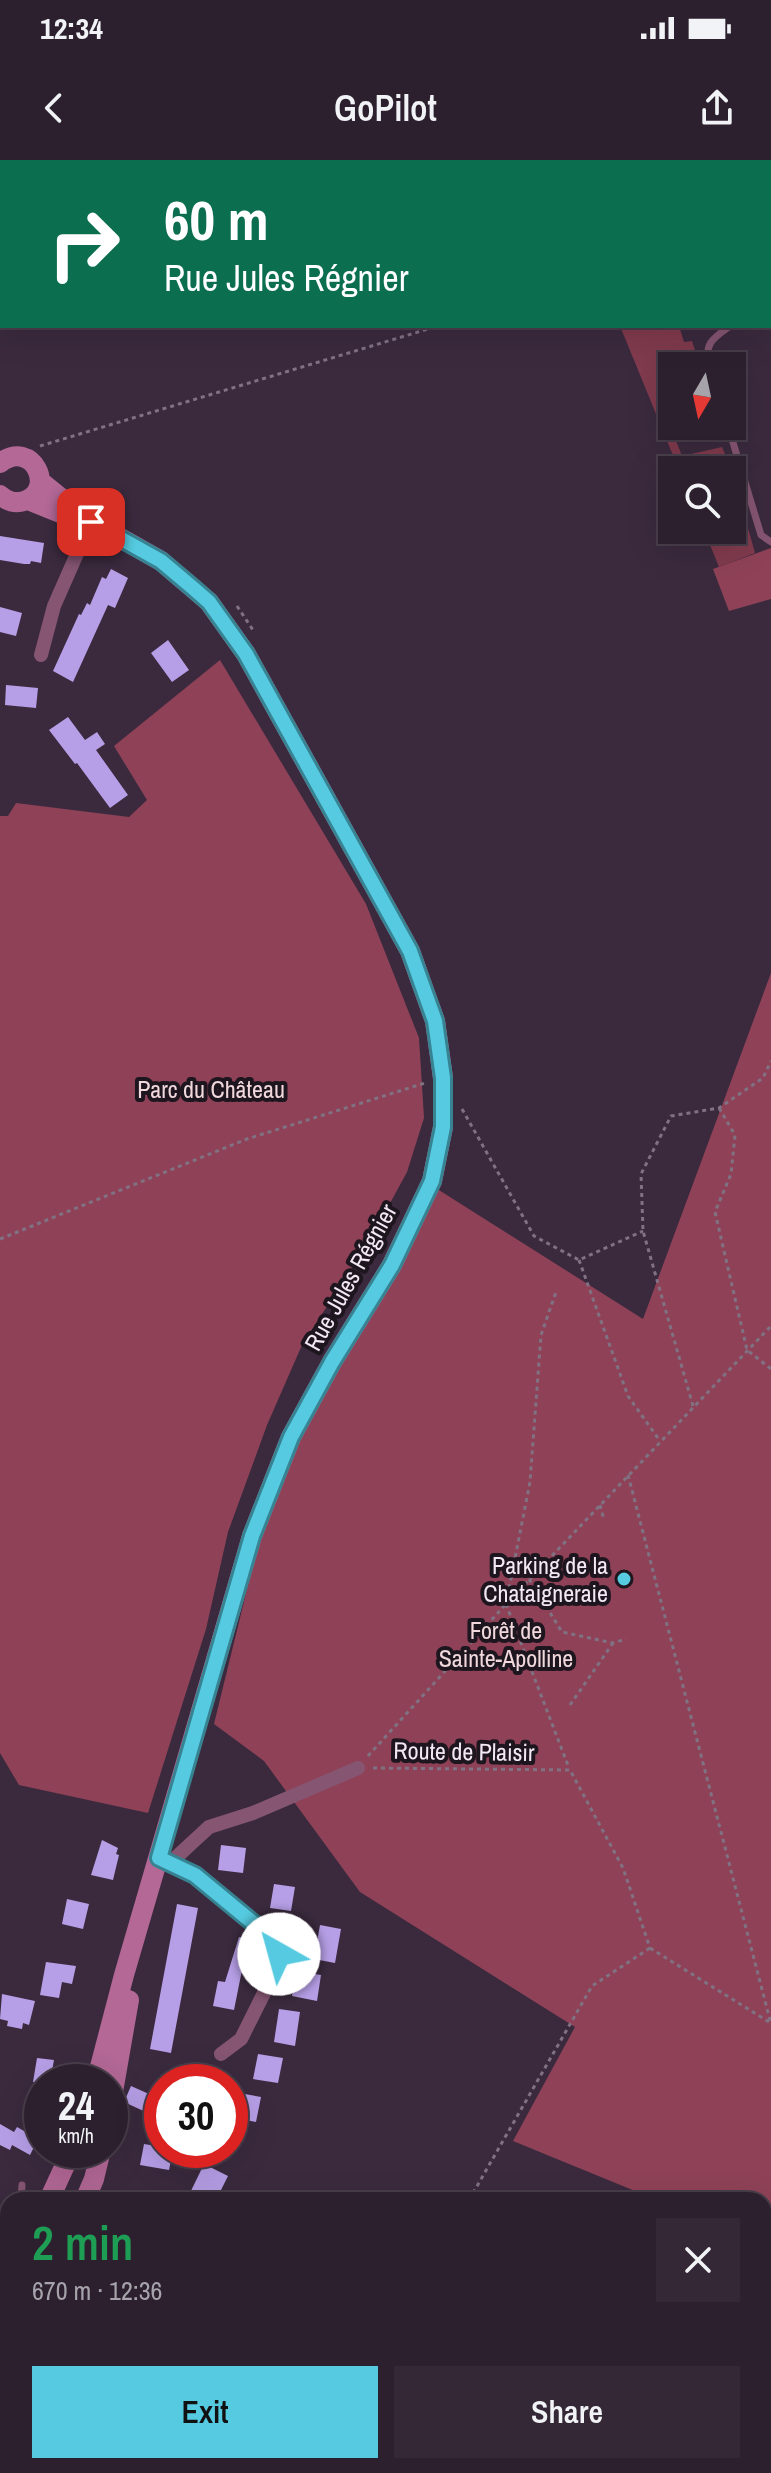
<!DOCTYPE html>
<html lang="en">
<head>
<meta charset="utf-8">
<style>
	:root { --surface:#2c202e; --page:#342836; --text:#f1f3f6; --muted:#a6a3aa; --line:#483e4a; --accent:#55cae0 }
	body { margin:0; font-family:"Archivo Narrow",sans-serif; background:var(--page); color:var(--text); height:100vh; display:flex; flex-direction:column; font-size:30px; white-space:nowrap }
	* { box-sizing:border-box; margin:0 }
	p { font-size:26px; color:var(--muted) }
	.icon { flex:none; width:44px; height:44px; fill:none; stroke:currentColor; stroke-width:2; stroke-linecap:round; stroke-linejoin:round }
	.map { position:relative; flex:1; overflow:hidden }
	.side { position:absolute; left:0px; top:2032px; width:772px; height:282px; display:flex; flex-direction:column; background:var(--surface); border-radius:24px 24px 0 0; box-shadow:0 8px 32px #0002,0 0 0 2px var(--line) }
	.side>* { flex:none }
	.guide { position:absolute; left:0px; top:0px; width:772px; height:168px; box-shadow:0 8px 32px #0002,0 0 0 2px var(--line); background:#0b6e4f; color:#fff; overflow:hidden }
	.needle { width:52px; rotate:189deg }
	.controls { position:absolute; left:658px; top:192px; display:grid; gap:16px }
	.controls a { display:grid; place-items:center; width:88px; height:88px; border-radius:0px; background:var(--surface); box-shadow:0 8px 32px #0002,0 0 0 2px var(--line); font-size:40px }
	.speed { position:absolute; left:24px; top:1904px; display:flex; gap:16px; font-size:40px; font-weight:700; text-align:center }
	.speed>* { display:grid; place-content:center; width:104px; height:104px; border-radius:50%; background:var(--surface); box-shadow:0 8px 32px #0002,0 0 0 2px var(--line); line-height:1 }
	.speed small { font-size:20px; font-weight:400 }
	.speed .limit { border:12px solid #d22; background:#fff; color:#111 }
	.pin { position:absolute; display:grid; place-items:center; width:68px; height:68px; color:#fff; margin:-34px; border-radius:16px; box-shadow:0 4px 12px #0006 }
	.me { position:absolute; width:88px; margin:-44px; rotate:322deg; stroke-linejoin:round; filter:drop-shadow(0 0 6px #0008) }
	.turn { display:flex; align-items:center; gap:28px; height:168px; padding:0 32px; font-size:36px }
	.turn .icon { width:104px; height:104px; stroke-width:2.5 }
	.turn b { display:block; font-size:56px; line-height:68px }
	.round { display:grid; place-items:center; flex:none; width:84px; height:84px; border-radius:0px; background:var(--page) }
	.head { display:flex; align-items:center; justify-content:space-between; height:136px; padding:0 32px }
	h1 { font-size:48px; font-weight:600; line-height:60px; color:#1e9e55 }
	.cta { display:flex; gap:16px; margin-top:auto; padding:16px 32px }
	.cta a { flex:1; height:92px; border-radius:0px; background:var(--accent); color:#111; font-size:32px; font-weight:600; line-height:92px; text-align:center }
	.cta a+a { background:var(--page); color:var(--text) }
	.status { display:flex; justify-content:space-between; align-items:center; height:56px; padding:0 40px; background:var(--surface); direction:ltr }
	.status svg { height:22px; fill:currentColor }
	header { display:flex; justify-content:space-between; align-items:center; height:104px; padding:0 32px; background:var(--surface); font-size:36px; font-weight:600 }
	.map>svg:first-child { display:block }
	.green { fill:#813b4e }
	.forest { fill:#8f4257 }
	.building { fill:#b79fe7 }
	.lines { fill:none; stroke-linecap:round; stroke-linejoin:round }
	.path { stroke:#807183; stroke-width:3; stroke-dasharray:4 4; stroke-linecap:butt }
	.lane { stroke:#855572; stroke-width:7 }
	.street { stroke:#855572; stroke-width:14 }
	.secondary { stroke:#b36896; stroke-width:20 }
	.route-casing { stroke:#378392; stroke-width:20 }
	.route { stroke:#55cae0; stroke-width:14 }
	.poi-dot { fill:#55cae0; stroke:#1e161f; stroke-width:3 }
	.labels { text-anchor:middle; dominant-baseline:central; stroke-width:8; stroke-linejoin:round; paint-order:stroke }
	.park-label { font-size:24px; fill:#f0d8dc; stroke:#1e161f }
	.street-label { font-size:24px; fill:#f3e8f5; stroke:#1e161f }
	.poi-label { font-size:24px; fill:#f3e8f5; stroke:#1e161f; text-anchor:end }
</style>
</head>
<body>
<div class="status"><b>12:34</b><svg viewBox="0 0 49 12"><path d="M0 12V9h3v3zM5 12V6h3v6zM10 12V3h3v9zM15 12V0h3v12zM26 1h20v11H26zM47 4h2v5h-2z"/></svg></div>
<header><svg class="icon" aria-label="back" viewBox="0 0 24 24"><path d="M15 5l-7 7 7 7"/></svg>GoPilot<svg class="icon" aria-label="share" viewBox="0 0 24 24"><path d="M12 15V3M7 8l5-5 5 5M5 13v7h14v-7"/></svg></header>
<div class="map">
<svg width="771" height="2313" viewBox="0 0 771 2313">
	<rect width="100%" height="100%" fill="#3b2a3e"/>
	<!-- green -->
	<path class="green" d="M 620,166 L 679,166 L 684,182 L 692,181 L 700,206 L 672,206 L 672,266 L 704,266 L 678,273 L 675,278 L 682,296 L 722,287 L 732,310 L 679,310 Z
		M 732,311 L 755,393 L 719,407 L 704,370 L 732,370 Z"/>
	<!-- forest -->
	<path class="forest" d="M 771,388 L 771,439 L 729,451 L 713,409 Z
		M 220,500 L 366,744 L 419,878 L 424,958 L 407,1012 L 371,1078 L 302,1185 L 267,1265 L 228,1372 L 206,1469 L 148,1653 L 19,1625 L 0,1593 L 0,656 L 8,656 L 16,643 L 129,657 L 147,640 L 114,586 Z
		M 771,813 L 771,2086 L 764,2084 L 764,2040 L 657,2040 L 513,1981 L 575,1867 L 360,1732 L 264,1601 L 214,1564 L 267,1348 L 318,1231 L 423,1020 L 643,1159 Z"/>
	<!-- building -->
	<path class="building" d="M 0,376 L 44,383 L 41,403 L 31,401 L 30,404 L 24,404 L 0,400 Z
		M 111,409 L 128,418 L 115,448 L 108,445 L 73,522 L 53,511 L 79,454 L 81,455 L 87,443 L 90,445 L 102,417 L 106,419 Z
		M 0,447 L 22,453 L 16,476 L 0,472 Z
		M 168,480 L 189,510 L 172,522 L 151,493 Z
		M 6,525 L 38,528 L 36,548 L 5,545 Z
		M 68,557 L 85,580 L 97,572 L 105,584 L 96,590 L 128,635 L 110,648 L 77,603 L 75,604 L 49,570 Z
		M 102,1680 L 118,1688 L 116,1694 L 119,1695 L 113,1720 L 91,1715 Z
		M 221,1685 L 246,1688 L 243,1713 L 218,1710 Z
		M 274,1724 L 295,1727 L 291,1751 L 270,1748 Z
		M 67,1739 L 89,1744 L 83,1769 L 62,1764 Z
		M 177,1744 L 198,1748 L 171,1893 L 150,1889 Z
		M 320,1765 L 341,1769 L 335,1803 L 314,1799 Z
		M 239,1777 L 248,1779 L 247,1785 L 258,1788 L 250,1812 L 242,1810 L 234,1850 L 213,1846 L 218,1821 L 225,1822 Z
		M 46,1802 L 76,1806 L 72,1824 L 62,1822 L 59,1838 L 40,1835 Z
		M 296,1811 L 321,1815 L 317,1841 L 292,1836 Z
		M 2,1834 L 35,1841 L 29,1865 L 23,1863 L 22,1869 L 7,1866 L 8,1861 L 0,1859 Z
		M 279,1849 L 300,1852 L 295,1886 L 274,1882 Z
		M 258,1894 L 283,1898 L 278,1923 L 253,1919 Z
		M 37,1898 L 54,1900 L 50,1922 L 33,1922 Z
		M 131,1926 L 149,1934 L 147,1936 L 157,1941 L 150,1954 L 124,1942 Z
		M 239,1933 L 261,1937 L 256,1962 L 235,1958 Z
		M 0,1964 L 14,1972 L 17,1967 L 31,1975 L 29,1979 L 36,1983 L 30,1995 L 12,1985 L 10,1990 L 0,1985 Z
		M 144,1984 L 162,1987 L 162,1990 L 173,1990 L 169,2010 L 140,2005 Z
		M 204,2004 L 228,2016 L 216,2040 L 199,2040 L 189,2035 Z"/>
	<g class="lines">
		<!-- path -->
		<path class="path" d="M 770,66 L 771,66
			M 40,286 L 438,166
			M 90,336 L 121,356
			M 237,446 L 253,470
			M 719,948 L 735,975 L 731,1014 L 715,1052 L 747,1190 L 771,1209
			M 462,949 L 534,1076 L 579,1100 L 643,1071
			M 0,1079 L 247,979 L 425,923
			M 579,1100 L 628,1236 L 660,1281
			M 693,1246 L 643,1071 L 641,1014 L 671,956 L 719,948 L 763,918 L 771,901
			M 628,1315 L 771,1864
			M 600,1345 L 604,1360
			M 529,1419 L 562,1472 L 613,1483 L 626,1479
			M 506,1444 L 530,1322 L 541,1175 L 556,1132
			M 506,1444 L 569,1608
			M 570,1545 L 613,1483
			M 368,1596 L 506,1444 L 771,1166
			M 373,1608 L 570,1610 L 623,1708 L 650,1788
			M 650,1788 L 769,1862
			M 469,2040 L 592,1826 L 650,1788"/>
		<!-- lane -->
		<path class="lane" d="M 770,138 L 771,137
			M 710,206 C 703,184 713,178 730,166
			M 728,266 L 761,375 L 771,382
			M 21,2040 L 22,2025"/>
		<!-- street -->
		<path class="street" d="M 41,495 L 54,446 L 91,362
			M 159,1698 L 195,1715 L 275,1781 L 279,1794 L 276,1809 L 241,1879 L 221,1894
			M 170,1703 L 209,1667 L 253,1653 L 358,1608
			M 325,2313 L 327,2306"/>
		<!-- secondary -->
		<path class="secondary" d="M 0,303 C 33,278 57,331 24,341 C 15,344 7,341 0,335
			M 40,321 L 87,359 L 161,401 L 209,442 L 246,494 L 410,791 L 435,861 L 443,918 L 443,967 L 432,1021 L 392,1105 L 332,1202 L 291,1277 L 252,1376 L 124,1815 L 96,1922
			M 28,340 L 70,357 L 83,359
			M 110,1949 L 129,1840
			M 49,2040 L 72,1990
			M 85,2040 L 94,2019 L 101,1990
			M 0,2117 L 8,2110
			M 40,2313 L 42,2306"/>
	</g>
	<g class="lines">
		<defs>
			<path id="route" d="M 91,362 L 161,401 L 193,428 L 209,442 L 246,494 L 410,791 L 435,861 L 443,918 L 443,967 L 432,1021 L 392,1105 L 332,1202 L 291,1277 L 252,1376 L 159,1698 L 195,1715 L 275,1781 L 279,1794"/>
		</defs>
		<!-- route casing -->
		<use href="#route" class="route-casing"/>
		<!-- route -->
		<use href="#route" class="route"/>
	</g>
	<!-- markers -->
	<circle class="poi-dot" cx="624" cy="1419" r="8"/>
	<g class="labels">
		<!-- park labels -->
		<g class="park-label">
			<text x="211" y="929">Parc du Château</text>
			<text x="506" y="1470">Forêt de<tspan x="506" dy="28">Sainte-Apolline</tspan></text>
		</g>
		<!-- street labels -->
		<g class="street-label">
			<text transform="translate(350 1117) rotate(-61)">Rue Jules Régnier</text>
			<text transform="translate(464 1591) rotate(1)">Route de Plaisir</text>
		</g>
		<!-- poi labels -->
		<g class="poi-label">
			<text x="608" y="1405">Parking de la<tspan x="608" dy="28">Chataigneraie</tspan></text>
		</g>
	</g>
</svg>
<div class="controls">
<a><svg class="needle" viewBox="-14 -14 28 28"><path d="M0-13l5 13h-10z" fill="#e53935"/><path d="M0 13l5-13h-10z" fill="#a6a3aa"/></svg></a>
<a><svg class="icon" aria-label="search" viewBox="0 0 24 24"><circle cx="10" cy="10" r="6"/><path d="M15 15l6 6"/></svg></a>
</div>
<div class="speed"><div>24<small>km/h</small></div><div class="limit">30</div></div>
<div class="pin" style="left:91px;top:362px;background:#d93025"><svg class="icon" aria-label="arrive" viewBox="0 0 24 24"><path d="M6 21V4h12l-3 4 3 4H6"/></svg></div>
<svg class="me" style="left:279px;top:1794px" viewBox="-20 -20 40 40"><circle r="19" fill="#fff"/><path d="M0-13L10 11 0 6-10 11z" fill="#55cae0"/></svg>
<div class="guide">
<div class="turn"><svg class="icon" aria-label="right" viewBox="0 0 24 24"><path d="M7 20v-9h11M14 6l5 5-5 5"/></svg><div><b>60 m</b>Rue Jules Régnier</div></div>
</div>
<section class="side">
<div class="head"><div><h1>2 min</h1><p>670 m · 12:36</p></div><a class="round"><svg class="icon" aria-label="close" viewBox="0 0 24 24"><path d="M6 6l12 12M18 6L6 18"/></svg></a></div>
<div class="cta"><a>Exit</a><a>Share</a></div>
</section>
</div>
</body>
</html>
